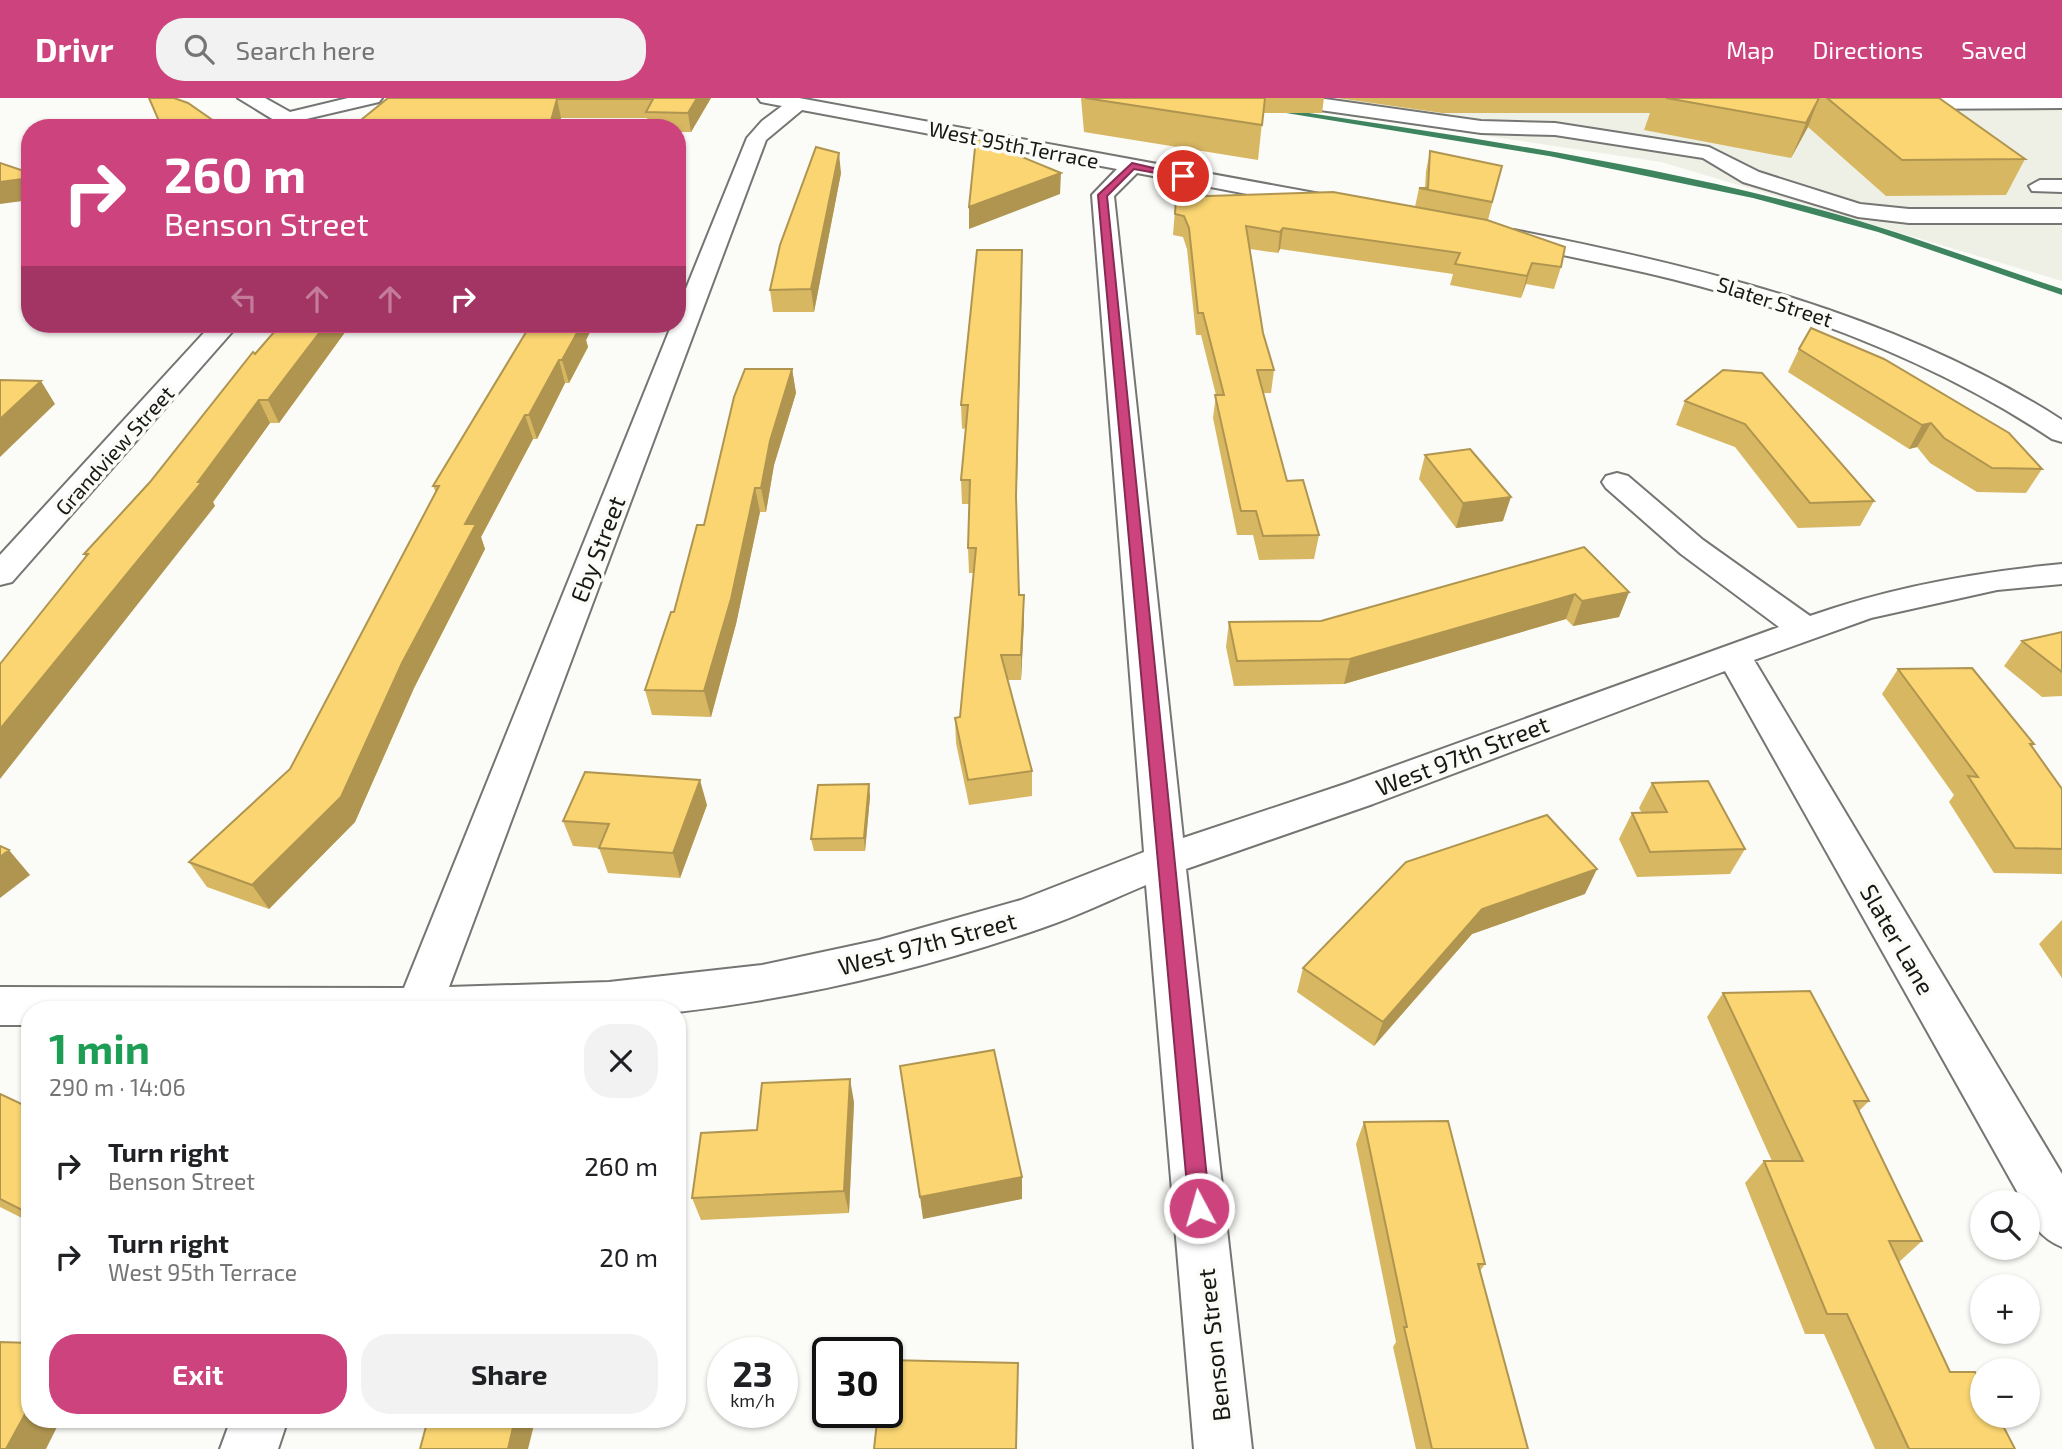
<!DOCTYPE html>
<html lang="en">
<head>
<meta charset="utf-8">
<style>
	:root { --surface:#fff; --page:#f2f2f2; --text:#202124; --muted:#757577; --accent:#cc437e }
	body { margin:0; font-family:"Exo 2",sans-serif; background:var(--page); color:var(--text); height:100vh; display:flex; flex-direction:column; font-size:26px; white-space:nowrap }
	* { box-sizing:border-box; margin:0 }
	p { font-size:23px; color:var(--muted) }
	.icon { flex:none; width:38px; height:38px; fill:none; stroke:currentColor; stroke-width:2; stroke-linecap:round; stroke-linejoin:round }
	.map { position:relative; flex:1; overflow:hidden }
	.details { position:absolute; left:21px; top:903px; width:665px; height:427px; display:flex; flex-direction:column; background:var(--surface); border-radius:28px; box-shadow:0 2px 5px #0004 }
	.details>* { flex:none }
	.hud { position:absolute; left:21px; top:21px; width:665px; height:214px; border-radius:28px; box-shadow:0 2px 5px #0004; background:#cc437e; color:#fff; overflow:hidden }
	.tools { position:absolute; left:1970px; top:1092px; display:grid; gap:14px }
	.tools a { display:grid; place-items:center; width:70px; height:70px; border-radius:50%; background:var(--surface); box-shadow:0 2px 5px #0004; font-size:35px }
	.speed { position:absolute; left:707px; top:1239px; display:flex; gap:14px; font-size:35px; font-weight:700; text-align:center }
	.speed>* { display:grid; place-content:center; width:91px; height:91px; border-radius:50%; background:var(--surface); box-shadow:0 2px 5px #0004; line-height:1 }
	.speed small { font-size:18px; font-weight:400 }
	.speed .limit { border:4px solid #111; border-radius:10px; background:#fff; color:#111 }
	.pin { position:absolute; display:grid; place-items:center; width:60px; height:60px; color:#fff; margin:-30px; border:4px solid #fff; border-radius:50%; box-shadow:0 2px 7px #0007 }
	.me { position:absolute; width:77px; margin:-38px; rotate:354deg; stroke-linejoin:round; filter:drop-shadow(0 0 5px #0008) }
	.turn { display:flex; align-items:center; gap:24px; height:147px; padding:0 28px; font-size:32px }
	.turn .icon { width:91px; height:91px; stroke-width:2.5 }
	.turn b { display:block; font-size:49px; line-height:60px }
	.lanes { display:flex; align-items:center; height:66px; padding:0 28px; background:#0003; justify-content:center; gap:35px; direction:ltr }
	.lanes .off { opacity:.35 }
	.round { display:grid; place-items:center; flex:none; width:74px; height:74px; border-radius:28px; background:var(--page) }
	.summary { display:flex; align-items:center; justify-content:space-between; height:119px; padding:0 28px }
	h1 { font-size:42px; font-weight:700; line-height:52px; color:#1e9e55 }
	.cta { display:flex; gap:14px; margin-top:auto; padding:14px 28px }
	.cta a { flex:1; height:80px; border-radius:28px; background:var(--accent); color:#fff; font-size:28px; font-weight:700; line-height:80px; text-align:center }
	.cta a+a { background:var(--page); color:var(--text) }
	ul { padding:0; list-style:none }
	li { display:flex; align-items:center; gap:21px; height:91px; padding:0 28px }
	li div { flex:1 }
	li b { display:block; font-size:26px }
	li em { font-style:normal }
	header { display:flex; align-items:center; gap:42px; box-sizing:border-box; height:98px; padding:0 35px; background:var(--accent); color:#fff }
	header strong { font-size:33px }
	nav { display:flex; gap:38px; margin-inline-start:auto; font-size:24px }
	.search { width:490px; height:63px; background:var(--page); display:flex; align-items:center; gap:18px; box-sizing:border-box; padding:0 24px; border-radius:28px; color:var(--muted); font-size:26px }
	.map>svg:first-child { display:block }
	.built { fill:#eff0e5 }
	.lines { fill:none; stroke-linecap:round; stroke-linejoin:round }
	.stream { fill:#3e855f; fill-rule:evenodd }
	.minor-casing { stroke:#757573; stroke-width:4 }
	.major-casing { stroke:#757573; stroke-width:4 }
	.minor { fill:#fff; fill-rule:evenodd }
	.major { fill:#fff; fill-rule:evenodd }
	.wall { fill:#d7b762 }
	.shaded-wall { fill:#af9550 }
	.building { fill:#fad572; stroke:#af9550; stroke-width:2 }
	.route { fill:#cc437e; stroke:#852c52; stroke-width:2 }
	.labels { text-anchor:middle; dominant-baseline:central; stroke-width:7; stroke-linejoin:round; paint-order:stroke }
	.far-street-label { font-size:21px; fill:#171716; stroke:#fbfbf8 }
	.street-label { font-size:24px; fill:#171716; stroke:#fbfbf8 }
</style>
</head>
<body>
<header>
<strong>Drivr</strong>
<div class="search"><svg class="icon" aria-label="search" viewBox="0 0 24 24"><circle cx="10" cy="10" r="6"/><path d="M15 15l6 6"/></svg>Search here</div>
<nav><a>Map</a><a>Directions</a><a>Saved</a></nav>
</header>
<div class="map">
<svg width="2062" height="1351" viewBox="0 0 2062 1351">
	<rect width="100%" height="100%" fill="#fbfbf8"/>
	<!-- built -->
	<path class="built" d="M 1235,0 L 2062,0 L 2062,183 L 1661,64 Z"/>
	<g class="lines">
		<!-- stream -->
		<path class="stream" d="M 1276,10 C 1460,38 1645,64 1825,113 C 1905,135 1983,165 2062,191 L 2062,197 L 1878,134 L 1753,100 L 1549,58 L 1274,13 Z"/>
		<defs>
			<path id="minor" d="M 238,0 L 265,0 L 290,14 L 348,0 L 382,0 L 379,4 L 302,22 L 310,30 L 287,30 Z
				M 758,0 L 799,0 L 1331,98 L 1342,105 L 1331,112 L 1137,75 L 1114,98 L 1183,740 L 1345,686 L 1779,529 L 1681,456 L 1606,390 L 1602,384 L 1606,378 L 1617,375 L 1628,378 L 1703,442 L 1810,518 C 1891,489 1977,474 2062,466 L 2062,486 L 1997,492 L 1871,520 L 1754,562 L 2062,1076 L 2062,1149 C 2043,1141 2028,1126 2028,1104 L 2023,1104 L 1725,573 L 1373,706 L 1186,771 L 1252,1351 L 1194,1351 L 1146,787 C 1112,801 1078,818 1042,830 C 924,871 801,900 677,914 L 30,912 L 30,927 L 0,927 L 0,889 L 404,890 L 672,226 L 677,226 L 677,213 L 747,40 L 762,23 L 782,8 L 761,4 ZM 802,12 L 1117,71 L 1092,97 L 1144,754 L 1021,802 L 879,842 L 762,867 L 609,884 L 449,889 L 766,42 Z
				M 1268,0 L 1318,0 L 1481,23 L 1555,25 L 1709,49 L 1759,74 L 1860,106 L 1909,111 L 2062,111 L 2062,125 L 1909,125 L 1858,119 L 1743,84 L 1703,60 L 1555,37 L 1481,35 L 1278,6 Z
				M 1889,0 L 2062,0 L 2062,10 L 1892,11 L 1882,5 Z
				M 2040,82 L 2062,82 L 2062,94 L 2032,93 L 2029,88 Z
				M 1514,132 C 1703,169 1898,217 2062,322 L 2062,344 L 2052,341 C 1938,265 1804,214 1672,181 C 1617,167 1561,158 1506,144 L 1502,139 L 1506,134 Z
				M 212,226 L 239,226 L 12,484 L 0,487 L 0,457 Z
				M 231,1321 L 288,1321 L 278,1351 L 220,1351 Z"/>
			<path id="major" d="M 2045,0 L 2062,0 L 2062,10 Z"/>
		</defs>
		<!-- minor casing -->
		<use href="#minor" class="minor-casing"/>
		<!-- major casing -->
		<use href="#major" class="major-casing"/>
		<!-- minor -->
		<use href="#minor" class="minor"/>
		<!-- major -->
		<use href="#major" class="major"/>
	</g>
	<!-- wall -->
	<path class="wall" d="M 388,0 L 711,0 L 691,34 L 677,34 L 677,30 L 649,30 L 647,20 L 561,20 L 559,30 L 358,30 L 356,26 Z
		M 1081,0 L 1324,0 L 1322,15 L 1263,15 L 1258,62 L 1084,34 Z
		M 1337,0 L 1939,0 L 2025,61 L 2006,97 L 1886,98 L 1808,29 L 1791,60 L 1644,32 L 1650,15 L 1442,15 Z
		M 1430,53 L 1502,68 L 1488,122 L 1561,169 L 1554,191 L 1526,186 L 1521,200 L 1450,187 L 1453,176 L 1280,151 L 1278,155 L 1250,151 L 1263,235 L 1274,272 L 1271,295 L 1263,295 L 1287,383 L 1319,437 L 1314,461 L 1259,462 L 1253,437 L 1237,437 L 1213,320 L 1216,297 L 1201,237 L 1196,237 L 1187,151 L 1183,139 L 1173,137 L 1176,99 L 1415,109 L 1419,90 L 1425,90 L 1426,73 Z
		M 841,75 L 814,214 L 773,214 L 770,192 Z
		M 1022,174 L 1016,414 L 1019,497 L 1024,497 L 1024,522 L 1021,582 L 1008,582 L 1032,673 L 1032,698 L 969,707 L 956,645 L 955,620 L 960,619 L 974,475 L 969,475 L 968,450 L 969,406 L 962,406 L 961,382 L 966,330 L 962,331 L 961,307 Z
		M 281,226 L 351,226 L 279,325 L 270,325 L 213,404 L 215,408 L 86,459 L 84,456 L 150,384 L 255,256 Z
		M 531,226 L 594,226 L 586,242 L 588,249 L 569,285 L 565,285 L 537,341 L 533,341 L 481,439 L 485,451 L 414,590 L 355,724 L 269,811 L 207,789 L 189,764 L 290,671 L 436,395 L 433,388 Z
		M 1799,251 L 2042,371 L 2026,395 L 1977,394 L 1930,365 L 1917,349 L 1909,351 L 1788,274 Z
		M 792,271 L 796,295 L 774,367 L 766,414 L 760,414 L 736,526 L 711,619 L 652,617 L 645,592 L 674,514 Z
		M 1723,272 L 1874,403 L 1860,428 L 1798,430 L 1735,349 L 1676,327 L 1685,303 Z
		M 1425,357 L 1503,423 L 1456,430 L 1419,381 Z
		M 1584,449 L 1629,494 L 1619,519 L 1573,528 L 1566,521 L 1344,586 L 1234,588 L 1226,549 L 1229,524 L 1321,523 Z
		M 2062,534 L 2062,598 L 2042,599 L 2004,568 L 2022,543 Z
		M 1898,571 L 2034,646 L 2032,649 L 2062,691 L 2062,776 L 1994,775 L 1949,704 L 1954,697 L 1882,596 Z
		M 1652,685 L 1745,751 L 1730,776 L 1637,779 L 1619,741 L 1632,715 L 1642,715 L 1639,710 Z
		M 869,686 L 870,699 L 865,753 L 814,753 L 811,741 Z
		M 707,707 L 680,780 L 608,775 L 599,750 L 573,748 L 563,723 Z
		M 1585,796 L 1472,836 L 1374,948 L 1297,894 L 1303,870 Z
		M 2062,822 L 2062,880 L 2039,846 Z
		M 1723,895 L 1869,1003 L 1859,1013 L 1922,1143 L 1899,1164 L 1950,1274 L 2015,1351 L 1875,1351 L 1824,1236 L 1805,1236 L 1745,1085 L 1764,1063 L 1772,1063 L 1707,919 Z
		M 0,996 L 30,1010 L 30,1124 L 0,1109 Z
		M 854,1004 L 849,1115 L 701,1122 L 692,1100 L 757,1032 Z
		M 1364,1024 L 1485,1166 L 1480,1173 L 1528,1351 L 1416,1351 L 1393,1249 L 1396,1244 L 1356,1046 Z"/>
	<!-- shaded-wall -->
	<path class="shaded-wall" d="M 697,0 L 711,0 L 691,34 L 688,15 Z
		M 1819,0 L 1808,29 L 1791,60 L 1806,25 Z
		M 557,1 L 561,20 L 559,30 L 549,30 Z
		M 839,55 L 841,75 L 814,214 L 811,191 Z
		M 1061,75 L 1060,96 L 969,131 L 969,109 Z
		M 30,80 L 30,102 L 0,106 L 0,84 Z
		M 1283,130 L 1280,151 L 1278,155 L 1280,134 Z
		M 1022,152 L 1022,174 L 1016,423 L 1016,398 Z
		M 1532,165 L 1526,186 L 1521,200 L 1527,178 Z
		M 326,226 L 351,226 L 279,325 L 268,302 Z
		M 576,226 L 594,226 L 586,242 L 588,249 L 569,285 L 562,262 Z
		M 559,262 L 565,285 L 537,341 L 529,317 Z
		M 792,271 L 796,295 L 774,367 L 766,414 L 761,390 L 770,343 Z
		M 41,283 L 55,306 L 0,359 L 0,321 Z
		M 259,302 L 270,325 L 213,404 L 215,408 L 0,681 L 0,631 L 198,384 Z
		M 525,317 L 533,341 L 481,439 L 485,451 L 414,590 L 355,724 L 269,811 L 252,787 L 465,426 Z
		M 1931,325 L 1917,349 L 1909,351 L 1922,327 Z
		M 755,390 L 760,414 L 736,526 L 711,619 L 704,593 Z
		M 1511,399 L 1503,423 L 1456,430 L 1463,405 Z
		M 1629,494 L 1619,519 L 1573,528 L 1582,503 Z
		M 1575,496 L 1566,521 L 1344,586 L 1350,561 Z
		M 1024,497 L 1024,522 L 1021,582 L 1021,557 Z
		M 700,682 L 707,707 L 680,780 L 673,755 Z
		M 869,686 L 870,699 L 865,753 L 864,740 Z
		M 9,752 L 30,777 L 0,800 L 0,759 Z
		M 1597,771 L 1585,796 L 1472,836 L 1374,948 L 1383,924 L 1482,811 Z
		M 850,981 L 854,1004 L 849,1115 L 844,1093 Z
		M 1022,1079 L 1022,1101 L 923,1121 L 920,1099 Z
		M 30,1307 L 30,1321 L 61,1321 L 46,1351 L 6,1351 Z
		M 515,1321 L 529,1321 L 534,1327 L 528,1351 L 508,1351 Z"/>
	<!-- building -->
	<path class="building" d="M 149,0 L 174,0 L 188,5 L 224,30 L 162,30 Z
		M 388,0 L 697,0 L 688,15 L 646,14 L 653,1 L 557,1 L 549,30 L 397,30 L 398,27 L 356,26 Z
		M 1085,0 L 1265,0 L 1262,27 Z
		M 1666,0 L 1819,0 L 1806,25 Z
		M 1827,0 L 1939,0 L 2025,61 L 1902,62 Z
		M 976,40 L 1061,75 L 969,109 Z
		M 816,49 L 839,55 L 811,191 L 770,192 L 780,147 Z
		M 1430,53 L 1502,68 L 1492,104 L 1419,90 L 1428,90 Z
		M 0,65 L 30,75 L 30,80 L 0,84 Z
		M 1333,94 L 1487,122 L 1565,149 L 1561,169 L 1532,165 L 1527,178 L 1455,166 L 1460,155 L 1283,130 L 1280,134 L 1246,128 L 1263,235 L 1274,272 L 1257,272 L 1287,383 L 1303,382 L 1319,437 L 1263,438 L 1256,413 L 1241,413 L 1215,297 L 1224,297 L 1203,215 L 1198,215 L 1189,130 L 1184,118 L 1175,116 L 1176,99 Z
		M 977,152 L 1022,152 L 1016,398 L 1019,497 L 1024,497 L 1021,557 L 1001,557 L 1032,673 L 968,682 L 955,620 L 960,619 L 976,450 L 968,450 L 970,382 L 961,382 L 968,307 L 961,307 Z
		M 281,226 L 326,226 L 268,302 L 259,302 L 198,384 L 202,384 L 0,631 L 0,566 L 88,456 L 84,456 L 150,384 L 253,254 L 255,256 Z
		M 531,226 L 582,226 L 562,262 L 559,262 L 529,317 L 525,317 L 465,426 L 476,426 L 402,565 L 341,699 L 252,787 L 189,764 L 290,671 L 439,388 L 433,388 Z
		M 1811,230 L 1884,261 L 2009,335 L 2042,371 L 1992,370 L 1944,340 L 1931,325 L 1922,327 L 1799,251 Z
		M 745,271 L 792,271 L 770,343 L 761,390 L 755,390 L 731,501 L 704,593 L 645,592 L 671,514 L 674,514 L 697,427 L 704,427 L 734,299 Z
		M 1723,272 L 1762,275 L 1874,403 L 1810,405 L 1745,326 L 1685,303 Z
		M 0,282 L 41,283 L 0,321 Z
		M 1470,351 L 1511,399 L 1463,405 L 1425,357 Z
		M 1584,449 L 1629,494 L 1582,503 L 1575,496 L 1350,561 L 1237,563 L 1229,524 L 1321,523 Z
		M 2062,534 L 2062,574 L 2022,543 Z
		M 1972,570 L 2034,646 L 2030,646 L 2062,691 L 2062,751 L 2015,750 L 1968,678 L 1978,679 L 1898,571 Z
		M 585,674 L 700,682 L 673,755 L 599,750 L 609,726 L 563,723 Z
		M 1708,683 L 1745,751 L 1650,754 L 1632,715 L 1667,714 L 1652,685 Z
		M 869,686 L 864,740 L 811,741 L 818,687 Z
		M 1547,717 L 1597,771 L 1482,811 L 1383,924 L 1303,870 L 1406,764 Z
		M 0,748 L 9,752 L 0,759 Z
		M 1810,893 L 1869,1003 L 1854,1003 L 1922,1143 L 1889,1143 L 1950,1274 L 1975,1274 L 1983,1289 L 1983,1318 L 1998,1318 L 2015,1351 L 1909,1351 L 1847,1216 L 1827,1216 L 1764,1063 L 1803,1063 L 1723,895 Z
		M 994,952 L 1022,1079 L 920,1099 L 900,968 Z
		M 850,981 L 844,1093 L 692,1100 L 701,1035 L 757,1032 L 762,985 Z
		M 0,996 L 30,1010 L 30,1116 L 0,1101 Z
		M 1448,1023 L 1485,1166 L 1478,1166 L 1528,1351 L 1432,1351 L 1404,1229 L 1407,1229 L 1364,1024 Z
		M 0,1244 L 30,1245 L 30,1307 L 6,1351 L 0,1351 Z
		M 887,1262 L 1018,1265 L 1016,1351 L 874,1351 L 878,1314 L 887,1314 Z
		M 428,1321 L 515,1321 L 508,1351 L 420,1351 Z"/>
	<!-- route -->
	<path class="route" d="M 1132,65 L 1188,78 L 1183,80 L 1134,71 L 1107,98 L 1210,1110 L 1207,1117 L 1199,1120 L 1192,1117 L 1189,1110 L 1098,97 Z"/>
	<g class="labels">
		<!-- far-street labels -->
		<g class="far-street-label">
			<text transform="translate(1014 46) rotate(11)">West 95th Terrace</text>
			<text transform="translate(1775 203) rotate(18)">Slater Street</text>
			<text transform="translate(114 352) rotate(-48)">Grandview Street</text>
		</g>
		<!-- street labels -->
		<g class="street-label">
			<text transform="translate(597 451) rotate(-69)">Eby Street</text>
			<text transform="translate(1462 657) rotate(-21)">West 97th Street</text>
			<text transform="translate(1898 841) rotate(60)">Slater Lane</text>
			<text transform="translate(927 845) rotate(-15)">West 97th Street</text>
			<text transform="translate(1213 1247) rotate(-96)">Benson Street</text>
		</g>
	</g>
</svg>
<div class="tools">
<a><svg class="icon" aria-label="search" viewBox="0 0 24 24"><circle cx="10" cy="10" r="6"/><path d="M15 15l6 6"/></svg></a>
<a>+</a>
<a>−</a>
</div>
<div class="speed"><div>23<small>km/h</small></div><div class="limit">30</div></div>
<div class="pin" style="left:1183px;top:78px;background:#d93025"><svg class="icon" aria-label="arrive" viewBox="0 0 24 24"><path d="M6 21V4h12l-3 4 3 4H6"/></svg></div>
<svg class="me" style="left:1199px;top:1110px" viewBox="-20 -20 40 40"><circle r="17" fill="#cc437e" stroke="#fff" stroke-width="3"/><path d="M0-11L8 9 0 5-8 9z" fill="#fff"/></svg>
<div class="hud">
<div class="turn"><svg class="icon" aria-label="right" viewBox="0 0 24 24"><path d="M7 20v-9h11M14 6l5 5-5 5"/></svg><div><b>260 m</b>Benson Street</div></div>
<div class="lanes"><svg class="icon off" aria-label="left" viewBox="0 0 24 24"><path d="M17 20v-9H6M10 6l-5 5 5 5"/></svg><svg class="icon off" aria-label="ahead" viewBox="0 0 24 24"><path d="M12 20V5M6 11l6-6 6 6"/></svg><svg class="icon off" aria-label="ahead" viewBox="0 0 24 24"><path d="M12 20V5M6 11l6-6 6 6"/></svg><svg class="icon" aria-label="right" viewBox="0 0 24 24"><path d="M7 20v-9h11M14 6l5 5-5 5"/></svg></div>
</div>
<section class="details">
<div class="summary"><div><h1>1 min</h1><p>290 m · 14:06</p></div><a class="round"><svg class="icon" aria-label="close" viewBox="0 0 24 24"><path d="M6 6l12 12M18 6L6 18"/></svg></a></div>
<ul>
<li><svg class="icon" aria-label="right" viewBox="0 0 24 24"><path d="M7 20v-9h11M14 6l5 5-5 5"/></svg><div><b>Turn right</b><p>Benson Street</p></div><em>260 m</em></li>
<li><svg class="icon" aria-label="right" viewBox="0 0 24 24"><path d="M7 20v-9h11M14 6l5 5-5 5"/></svg><div><b>Turn right</b><p>West 95th Terrace</p></div><em>20 m</em></li>
</ul>
<div class="cta"><a>Exit</a><a>Share</a></div>
</section>
</div>
</body>
</html>
